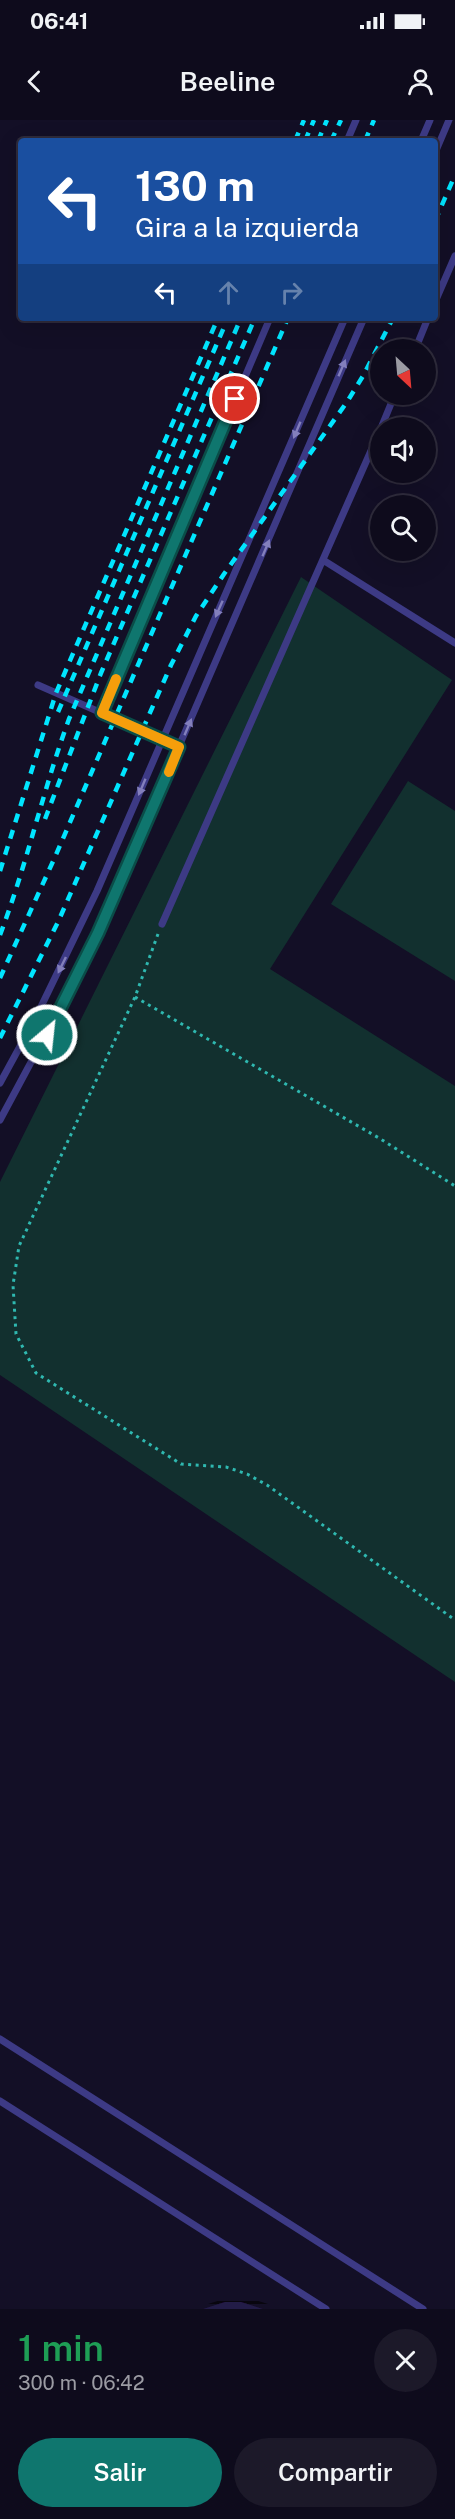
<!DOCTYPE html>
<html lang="es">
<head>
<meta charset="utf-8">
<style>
	:root { --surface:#0e0b1c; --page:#1c1929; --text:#f1f3f6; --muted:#9b9ba3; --line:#2e2b3b; --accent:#0f766e }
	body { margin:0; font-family:"Public Sans",sans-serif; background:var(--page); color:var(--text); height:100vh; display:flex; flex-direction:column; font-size:22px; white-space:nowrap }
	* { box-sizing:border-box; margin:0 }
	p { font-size:20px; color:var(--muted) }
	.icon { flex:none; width:33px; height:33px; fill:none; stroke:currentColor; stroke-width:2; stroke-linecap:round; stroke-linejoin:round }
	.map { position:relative; height:2189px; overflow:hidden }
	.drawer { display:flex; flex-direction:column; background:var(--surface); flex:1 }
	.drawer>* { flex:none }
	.hud { position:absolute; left:18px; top:18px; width:420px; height:183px; border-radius:6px; box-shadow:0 6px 24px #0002,0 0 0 2px var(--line); background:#1a4fa0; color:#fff; overflow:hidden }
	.needle { width:39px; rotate:154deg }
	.buttons { position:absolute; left:370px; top:219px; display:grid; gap:12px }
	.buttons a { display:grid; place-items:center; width:66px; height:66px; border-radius:50%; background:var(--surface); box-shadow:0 6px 24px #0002,0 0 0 2px var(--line); font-size:30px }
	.pin { position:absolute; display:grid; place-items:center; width:51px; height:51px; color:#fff; margin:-26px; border:3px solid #fff; border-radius:50%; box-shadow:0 2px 6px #0007 }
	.me { position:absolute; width:66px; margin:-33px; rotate:28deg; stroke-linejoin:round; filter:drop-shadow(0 0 4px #0008) }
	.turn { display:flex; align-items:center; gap:21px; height:126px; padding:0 18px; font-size:27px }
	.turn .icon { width:78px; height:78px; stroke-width:2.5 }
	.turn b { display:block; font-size:42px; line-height:51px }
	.lanes { display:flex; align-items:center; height:57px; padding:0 18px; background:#0003; justify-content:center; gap:30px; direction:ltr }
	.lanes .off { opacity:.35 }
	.round { display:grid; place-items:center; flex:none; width:63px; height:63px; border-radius:32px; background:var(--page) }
	.headline { display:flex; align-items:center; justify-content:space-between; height:102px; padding:0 18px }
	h1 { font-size:36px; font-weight:600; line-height:45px; color:#1e9e55 }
	.primary-button { display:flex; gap:12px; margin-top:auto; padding:12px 18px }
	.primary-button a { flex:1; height:69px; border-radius:36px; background:var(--accent); color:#fff; font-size:24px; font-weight:600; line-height:69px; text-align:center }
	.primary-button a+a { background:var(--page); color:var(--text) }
	.status { display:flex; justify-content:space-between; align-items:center; height:42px; padding:0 30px; background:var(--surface); direction:ltr }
	.status svg { height:16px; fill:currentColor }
	header { display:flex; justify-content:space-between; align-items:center; height:78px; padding:0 18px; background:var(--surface); font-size:27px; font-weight:600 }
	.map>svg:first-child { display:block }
	.green { fill:#12302f }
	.building { fill:#241b47; filter:url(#shadow) }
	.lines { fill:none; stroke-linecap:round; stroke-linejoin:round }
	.path { stroke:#2fb8b0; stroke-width:3; stroke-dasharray:3 4.5; stroke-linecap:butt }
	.service { stroke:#3d3a85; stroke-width:7 }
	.rail { stroke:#00e5ff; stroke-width:4.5; stroke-dasharray:9 8; stroke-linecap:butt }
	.oneway { fill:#837fbc }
	.route-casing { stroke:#0a4d48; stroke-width:15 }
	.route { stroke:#0f766e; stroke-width:10 }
	.slow { stroke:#f59e0b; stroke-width:10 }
</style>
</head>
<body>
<div class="status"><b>06:41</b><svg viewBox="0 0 49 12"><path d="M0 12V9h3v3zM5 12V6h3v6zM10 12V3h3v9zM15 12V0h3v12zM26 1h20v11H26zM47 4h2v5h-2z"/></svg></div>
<header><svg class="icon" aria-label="back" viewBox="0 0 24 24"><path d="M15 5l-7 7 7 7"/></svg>Beeline<svg class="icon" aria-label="person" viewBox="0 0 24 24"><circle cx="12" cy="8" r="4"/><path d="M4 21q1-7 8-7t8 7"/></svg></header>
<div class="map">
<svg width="455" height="2189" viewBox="0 0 455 2189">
	<defs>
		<filter id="shadow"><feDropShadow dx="5" dy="-5" stdDeviation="0" flood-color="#0009"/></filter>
	</defs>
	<rect width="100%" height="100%" fill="#130f26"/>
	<!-- green -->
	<path class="green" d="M 301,457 L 452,560 L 270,849 L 455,966 L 455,1562 L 0,1255 L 0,1062 Z
		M 408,661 L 455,691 L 455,861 L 331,784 Z"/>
	<!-- building -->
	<path class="building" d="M 225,2182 L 241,2182 L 263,2189 L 203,2189 Z"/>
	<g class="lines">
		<!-- path -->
		<path class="path" d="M 158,814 L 135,877 L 19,1126 L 13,1165 L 16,1214 L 36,1253 L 181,1344 L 226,1347 L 247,1354 L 267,1365 L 455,1500
			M 135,877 L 379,1018 L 455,1066"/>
		<!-- service -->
		<path class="service" d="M 347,21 L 356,0
			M 421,21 L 430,0
			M 435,33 L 449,0
			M 435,182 L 455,136
			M 415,230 L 428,198
			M 381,308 L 395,274
			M 323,440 L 455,523
			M 38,565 L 179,627
			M 102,593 L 270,198
			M 162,804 L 381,308
			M 0,963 L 36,897 L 97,771 L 345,198
			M 0,1000 L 66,877 L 116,772 L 364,198
			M 0,1919 L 423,2189
			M 0,1981 L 326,2189"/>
		<!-- rail -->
		<path class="rail" d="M 295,21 L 304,0
			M 305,21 L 314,0
			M 318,21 L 327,0
			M 331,21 L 341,0
			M 365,21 L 374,0
			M 435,101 L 455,55
			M 58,592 L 228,198
			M 45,699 L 101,553 L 255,198
			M 0,751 L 56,573 L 218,198
			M 0,815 C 27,744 43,670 69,599 L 241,198
			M 0,858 L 55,737 L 288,198
			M 0,918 L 58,802 L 171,545 L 196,496 L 224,454 L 347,282 L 363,256 L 393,198"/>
	</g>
	<!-- one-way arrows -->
	<defs><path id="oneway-solid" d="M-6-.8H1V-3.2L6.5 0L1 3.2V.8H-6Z" transform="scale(1.5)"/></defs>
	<g class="oneway">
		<use href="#oneway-solid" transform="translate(342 248) rotate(-67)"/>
		<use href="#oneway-solid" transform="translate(297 310) rotate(113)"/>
		<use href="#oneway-solid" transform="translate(266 428) rotate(-67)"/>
		<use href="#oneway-solid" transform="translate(219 489) rotate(114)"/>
		<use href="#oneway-solid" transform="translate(188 607) rotate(-67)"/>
		<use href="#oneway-solid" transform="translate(142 667) rotate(113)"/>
		<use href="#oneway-solid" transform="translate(62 845) rotate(116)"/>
	</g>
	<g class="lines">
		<defs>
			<path id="route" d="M 47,915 L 98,813 L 179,627 L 102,593 L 235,279"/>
		</defs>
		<!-- route casing -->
		<use href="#route" class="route-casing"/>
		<!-- route -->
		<use href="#route" class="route"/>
		<!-- slow -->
		<path class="slow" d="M 116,559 L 102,593 L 179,627 L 169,652"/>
	</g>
</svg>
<div class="buttons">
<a><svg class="needle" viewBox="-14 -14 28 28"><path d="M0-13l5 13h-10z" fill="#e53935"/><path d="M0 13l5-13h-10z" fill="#9b9ba3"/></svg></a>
<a><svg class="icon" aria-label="sound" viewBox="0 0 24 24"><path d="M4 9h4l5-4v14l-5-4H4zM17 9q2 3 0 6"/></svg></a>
<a><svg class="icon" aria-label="search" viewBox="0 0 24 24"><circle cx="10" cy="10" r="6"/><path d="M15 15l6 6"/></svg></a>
</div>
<div class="pin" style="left:235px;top:279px;background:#d93025"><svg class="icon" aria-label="arrive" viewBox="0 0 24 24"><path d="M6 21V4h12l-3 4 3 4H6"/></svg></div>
<svg class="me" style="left:47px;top:915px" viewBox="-20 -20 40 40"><circle r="17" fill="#0f766e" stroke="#fff" stroke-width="3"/><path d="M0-11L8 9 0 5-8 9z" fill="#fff"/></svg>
<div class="hud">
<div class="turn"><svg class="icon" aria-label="left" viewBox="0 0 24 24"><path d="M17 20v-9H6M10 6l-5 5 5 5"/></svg><div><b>130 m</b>Gira a la izquierda</div></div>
<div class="lanes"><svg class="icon" aria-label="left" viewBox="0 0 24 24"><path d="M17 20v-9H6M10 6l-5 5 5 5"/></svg><svg class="icon off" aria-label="ahead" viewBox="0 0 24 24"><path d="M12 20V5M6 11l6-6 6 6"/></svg><svg class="icon off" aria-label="right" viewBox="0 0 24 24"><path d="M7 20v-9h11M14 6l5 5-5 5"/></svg></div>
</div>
</div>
<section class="drawer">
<div class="headline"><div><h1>1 min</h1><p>300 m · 06:42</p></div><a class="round"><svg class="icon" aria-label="close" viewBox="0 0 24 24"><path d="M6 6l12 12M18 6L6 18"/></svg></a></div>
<div class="primary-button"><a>Salir</a><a>Compartir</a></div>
</section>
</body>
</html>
